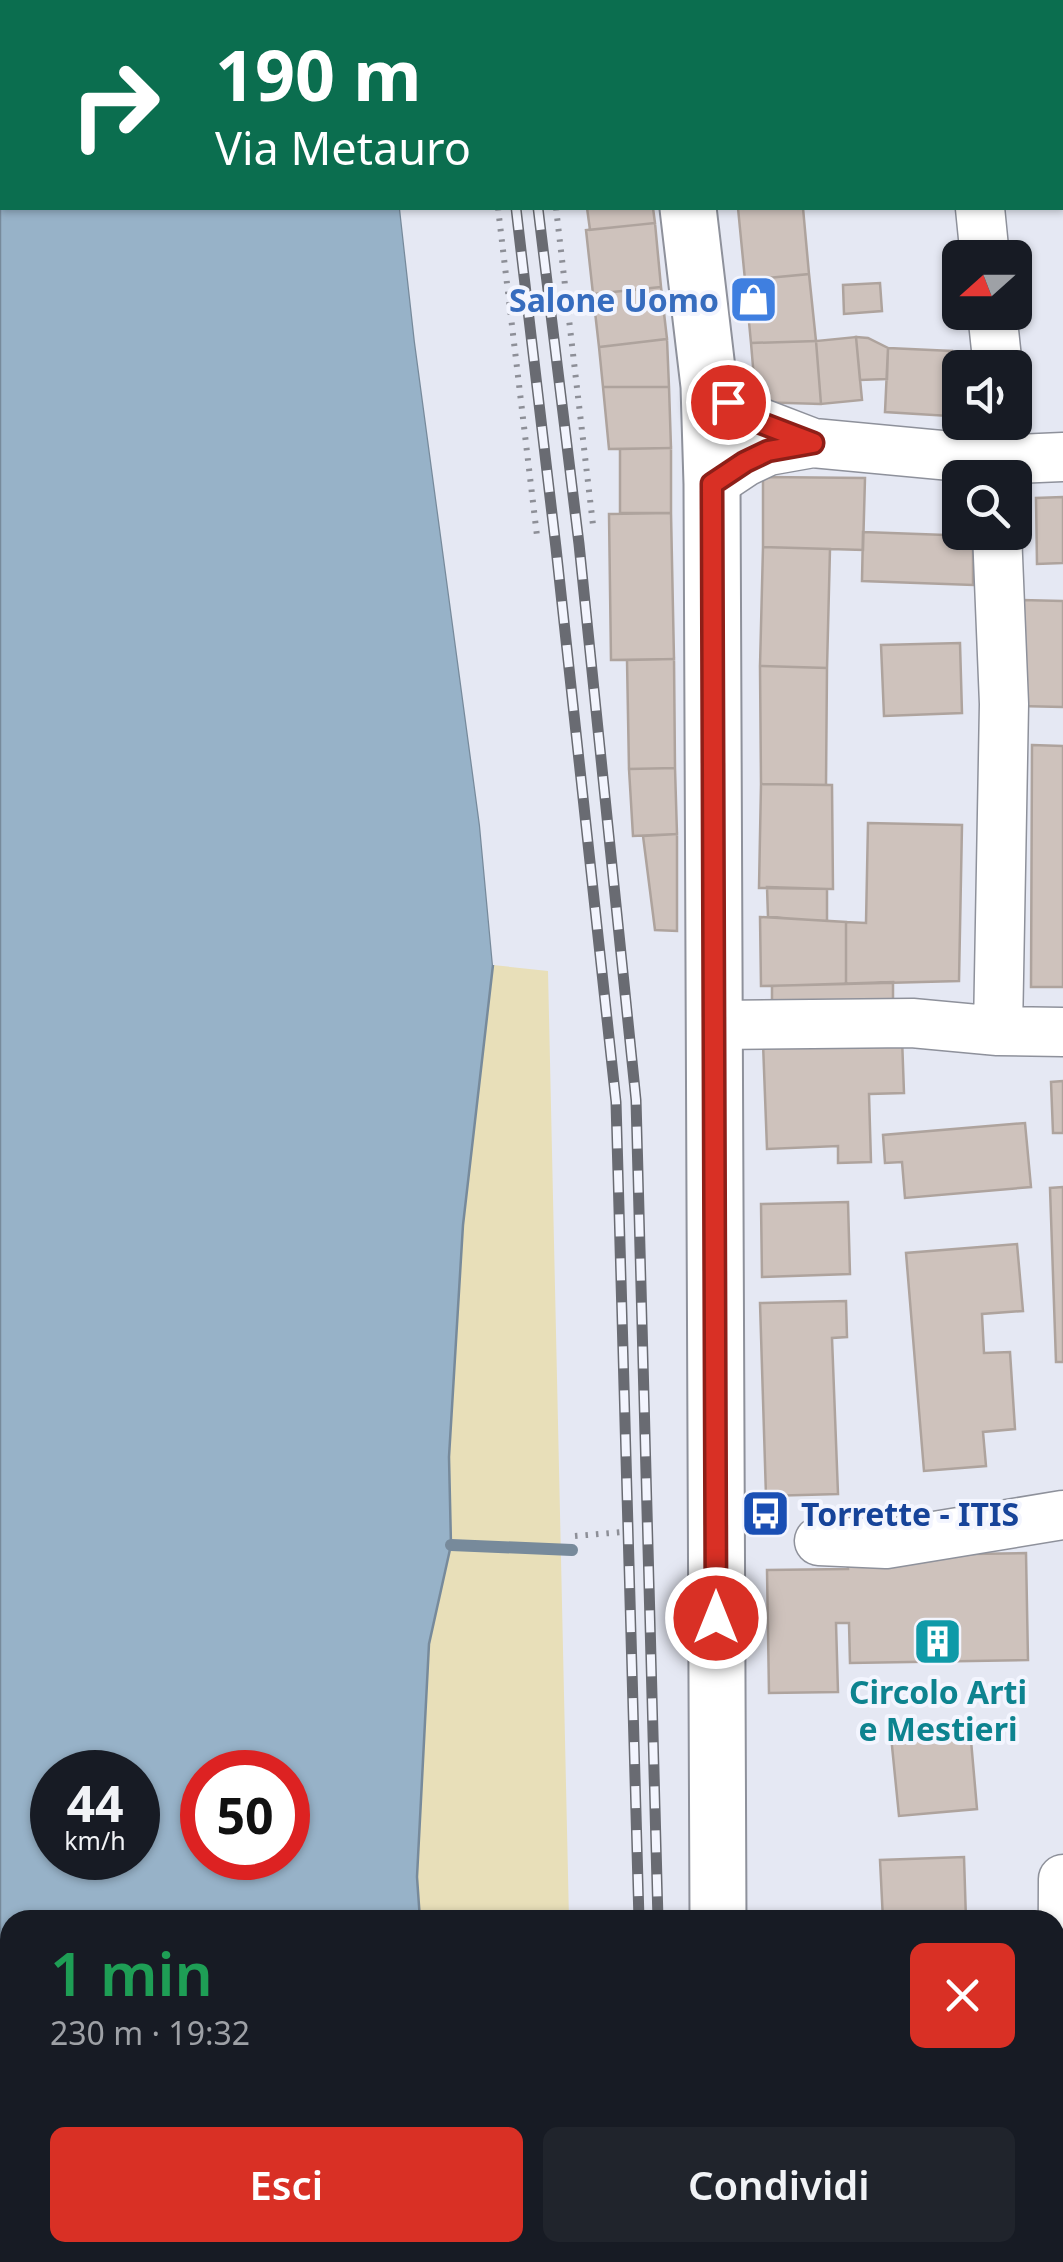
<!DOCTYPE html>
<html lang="it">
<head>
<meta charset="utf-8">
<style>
	:root { --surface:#171b24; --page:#20242c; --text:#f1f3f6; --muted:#9ea1a6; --accent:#d93025 }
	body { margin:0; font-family:"Noto Sans",sans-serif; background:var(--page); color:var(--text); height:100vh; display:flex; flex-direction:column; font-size:38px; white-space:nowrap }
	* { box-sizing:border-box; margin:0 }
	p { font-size:32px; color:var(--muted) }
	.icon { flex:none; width:55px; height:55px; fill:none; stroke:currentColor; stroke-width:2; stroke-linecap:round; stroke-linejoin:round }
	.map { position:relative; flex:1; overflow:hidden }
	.drawer { position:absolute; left:0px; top:1910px; width:1065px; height:352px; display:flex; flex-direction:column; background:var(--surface); border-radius:30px 30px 0 0; box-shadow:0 2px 8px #0004 }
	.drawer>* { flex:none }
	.banner { position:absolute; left:0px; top:0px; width:1065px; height:210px; box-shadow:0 2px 8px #0004; background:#0b6e4f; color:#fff; overflow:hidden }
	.needle { width:65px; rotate:249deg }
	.tools { position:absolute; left:942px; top:240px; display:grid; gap:20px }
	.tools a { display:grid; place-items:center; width:90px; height:90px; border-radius:15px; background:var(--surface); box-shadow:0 2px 8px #0004; font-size:50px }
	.speed { position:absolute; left:30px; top:1750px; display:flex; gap:20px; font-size:50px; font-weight:700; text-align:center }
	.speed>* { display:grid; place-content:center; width:130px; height:130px; border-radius:50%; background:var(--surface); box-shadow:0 2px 8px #0004; line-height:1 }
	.speed small { font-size:25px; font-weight:400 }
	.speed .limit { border:15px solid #d22; background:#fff; color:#111 }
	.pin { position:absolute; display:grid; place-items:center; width:85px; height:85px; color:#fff; margin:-42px; border:5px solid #fff; border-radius:50%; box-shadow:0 2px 10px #0007 }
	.me { position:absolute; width:110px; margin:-55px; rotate:0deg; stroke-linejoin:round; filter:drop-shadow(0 0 8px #0008) }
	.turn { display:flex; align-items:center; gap:35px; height:210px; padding:0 50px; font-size:45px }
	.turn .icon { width:130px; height:130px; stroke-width:2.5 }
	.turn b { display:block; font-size:70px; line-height:85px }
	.round { display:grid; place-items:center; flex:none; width:105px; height:105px; border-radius:15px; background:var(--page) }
	.headline { display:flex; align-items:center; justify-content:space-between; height:170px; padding:0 50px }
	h1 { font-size:60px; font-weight:600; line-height:75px; color:#1e9e55 }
	.primary-button { display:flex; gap:20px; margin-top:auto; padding:20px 50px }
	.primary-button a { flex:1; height:115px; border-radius:15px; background:var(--accent); color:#fff; font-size:40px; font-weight:600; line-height:115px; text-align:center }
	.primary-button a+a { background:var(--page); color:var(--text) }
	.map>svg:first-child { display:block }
	.sand { fill:#e8dfb9 }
	.water { fill:#97b2c8; stroke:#778a9b; stroke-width:2.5; fill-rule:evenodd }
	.pier { fill:#e5e8f3 }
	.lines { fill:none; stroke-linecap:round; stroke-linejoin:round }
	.stream { stroke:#778a9b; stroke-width:12 }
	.building { fill:#cec2bc; stroke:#aea39d; stroke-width:2.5 }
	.minor-casing { stroke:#8e919b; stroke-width:51 }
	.major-casing { stroke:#8e919b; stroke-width:59 }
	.path { stroke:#8d8f97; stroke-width:6; stroke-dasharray:2.5 8; stroke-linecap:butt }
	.minor { stroke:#fff; stroke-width:48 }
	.major { stroke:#fff; stroke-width:55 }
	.rail-casing { stroke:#696b72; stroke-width:11 }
	.rail { stroke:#f3f5fe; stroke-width:8; stroke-dasharray:22; stroke-linecap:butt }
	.route-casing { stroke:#8d1f18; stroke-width:25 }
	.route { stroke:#d93025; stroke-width:18 }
	.labels { text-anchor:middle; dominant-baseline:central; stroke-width:8; stroke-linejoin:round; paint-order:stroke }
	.shop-label { font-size:32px; font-weight:bold; fill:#366cbe; stroke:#f3f5fe; text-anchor:end }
	.transit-label { font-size:32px; font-weight:bold; fill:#164399; stroke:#f3f5fe; text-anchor:start }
	.culture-label { font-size:32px; font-weight:bold; fill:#0d838f; stroke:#f3f5fe }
</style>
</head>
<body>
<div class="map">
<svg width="1063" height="2262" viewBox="0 0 1063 2262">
	<rect width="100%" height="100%" fill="#e5e8f3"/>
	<!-- sand -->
	<path class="sand" d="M 493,965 L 548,971 L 569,1920 L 420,1920 L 417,1877 L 429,1644 L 451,1545 L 449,1457 L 463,1225 Z
		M 421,2253 L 572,2253 L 572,2262 L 421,2262 Z"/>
	<!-- water -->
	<path class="water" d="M 0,0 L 376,0 L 376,2 L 2,2 L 2,208 L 400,208 L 415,342 L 480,825 L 493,965 L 463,1225 L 449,1457 L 451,1545 L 429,1644 L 417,1877 L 420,1920 L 10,1920 L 10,2252 L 421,2253 L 421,2262 L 0,2262 ZM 52,1772 L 138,1772 L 138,1858 L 52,1858 ZM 202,1772 L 288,1772 L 288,1858 L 202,1858 Z"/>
	<!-- pier -->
	<path class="pier" d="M 400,208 L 405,208 L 420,341 L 484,824 L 497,965 L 493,965 L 480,825 L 415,342 Z"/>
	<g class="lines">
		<!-- stream -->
		<path class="stream" d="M 451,1545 L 572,1550"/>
	</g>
	<!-- building -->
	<path class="building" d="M 587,208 L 653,208 L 655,223 L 590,230 Z
		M 738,208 L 803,208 L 809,274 L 745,280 Z
		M 655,223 L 661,287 L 593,294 L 586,230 Z
		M 809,274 L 816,341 L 751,343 L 745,280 Z
		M 880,283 L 882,311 L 844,314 L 843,285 Z
		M 661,287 L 667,339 L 599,347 L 593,294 Z
		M 856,337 L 862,400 L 821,404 L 816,341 Z
		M 856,337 L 868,338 L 888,348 L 887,379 L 860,380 Z
		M 667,339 L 669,387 L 603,387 L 599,347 Z
		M 816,341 L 821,404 L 756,402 L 751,343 Z
		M 888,348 L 952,351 L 949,416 L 885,412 Z
		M 603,387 L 669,387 L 671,448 L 609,449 Z
		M 671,448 L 671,513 L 620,513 L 620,449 Z
		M 763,477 L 865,478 L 863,550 L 763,547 Z
		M 1063,497 L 1063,563 L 1037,564 L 1036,498 Z
		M 671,513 L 674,659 L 611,660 L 609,514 Z
		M 863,532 L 973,536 L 973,585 L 862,581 Z
		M 763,547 L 830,549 L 827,668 L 760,666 Z
		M 1021,600 L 1063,601 L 1063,707 L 1019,706 Z
		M 960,643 L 962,713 L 884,716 L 881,645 Z
		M 674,659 L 675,768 L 629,769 L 627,660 Z
		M 760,666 L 827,668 L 826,785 L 761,784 Z
		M 1032,745 L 1063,746 L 1063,987 L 1031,987 Z
		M 675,768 L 677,834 L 633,836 L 629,769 Z
		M 761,784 L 832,785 L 833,889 L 759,888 Z
		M 868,823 L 962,825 L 959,981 L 846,984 L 846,922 L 866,923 Z
		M 677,834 L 677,931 L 655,930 L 643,836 Z
		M 767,887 L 827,889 L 827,921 L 768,917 Z
		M 760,917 L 846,922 L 846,984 L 761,986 Z
		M 893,982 L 893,1006 L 772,1011 L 772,986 Z
		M 902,1038 L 904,1093 L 869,1094 L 871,1162 L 838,1163 L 838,1146 L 767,1149 L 763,1043 Z
		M 1063,1081 L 1063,1133 L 1053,1133 L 1051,1082 Z
		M 1025,1123 L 1031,1187 L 905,1198 L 902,1162 L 885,1163 L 883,1135 Z
		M 1063,1187 L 1063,1362 L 1056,1362 L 1050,1188 Z
		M 848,1202 L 850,1274 L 762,1277 L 761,1204 Z
		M 1017,1244 L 1023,1311 L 982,1314 L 984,1353 L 1010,1352 L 1015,1429 L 983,1432 L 986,1466 L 924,1471 L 906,1253 Z
		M 846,1301 L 847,1337 L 832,1338 L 838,1494 L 766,1496 L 760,1303 Z
		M 1026,1553 L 1028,1660 L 850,1663 L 849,1623 L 836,1623 L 838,1692 L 769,1693 L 767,1570 L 848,1569 L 847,1556 Z
		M 970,1729 L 977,1809 L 899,1816 L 891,1736 Z
		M 964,1857 L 966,1920 L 883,1920 L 880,1860 Z
		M 825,2252 L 961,2252 L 961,2258 L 900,2262 L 825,2262 Z"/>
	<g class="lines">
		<defs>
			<path id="minor" d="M 955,0 L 956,2
				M 1062,101 L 1063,101
				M 980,208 L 985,258
				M 992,312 L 998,368
				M 709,386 L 748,418 L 813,443 L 994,460 L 1063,457
				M 712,484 L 745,462 L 768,451 L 813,443
				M 997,532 L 1004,704 L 998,1031
				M 715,1025 L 912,1023 L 998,1031 L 1063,1032
				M 819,1541 L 886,1544 L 1063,1515
				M 1055,2137 L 1062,2078 L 1063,1879
				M 1054,2252 L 1054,2262"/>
			<path id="major" d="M 664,0 L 665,2
				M 688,208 L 709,386 L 712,484 L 718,1920
				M 724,2262 L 729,2252"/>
		</defs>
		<!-- minor casing -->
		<use href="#minor" class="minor-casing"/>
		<!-- major casing -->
		<use href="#major" class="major-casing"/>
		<!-- path -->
		<path class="path" d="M 454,0 L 455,2
			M 474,0 L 474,2
			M 532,0 L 532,2
			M 498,208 L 537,536
			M 556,208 L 593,525
			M 575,1536 L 623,1532"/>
		<!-- minor -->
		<use href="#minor" class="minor"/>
		<!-- major -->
		<use href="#major" class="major"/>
		<defs>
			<path id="rail" d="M 491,0 L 491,2
				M 513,0 L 513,2
				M 516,208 L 556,548 L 616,1102 L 639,1920
				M 538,208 L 579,544 L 636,1100 L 658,1920
				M 643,2252 L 643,2262
				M 660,2252 L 661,2262"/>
		</defs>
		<!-- rail casing -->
		<use href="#rail" class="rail-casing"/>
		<!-- rail -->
		<use href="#rail" class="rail"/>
	</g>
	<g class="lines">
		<defs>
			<path id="route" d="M 716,1618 L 712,484 L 745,462 L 768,451 L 813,443 L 748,418 L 728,402"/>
		</defs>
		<!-- route casing -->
		<use href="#route" class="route-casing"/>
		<!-- route -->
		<use href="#route" class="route"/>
	</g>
	<!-- icons -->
	<defs>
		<symbol id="shop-square" viewBox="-11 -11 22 22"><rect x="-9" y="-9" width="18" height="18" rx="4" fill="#3f7fe0" stroke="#f3f5fe"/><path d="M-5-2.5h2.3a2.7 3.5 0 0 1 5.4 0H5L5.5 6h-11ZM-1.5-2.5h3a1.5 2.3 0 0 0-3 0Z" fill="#fff"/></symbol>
		<symbol id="bus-square" viewBox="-11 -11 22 22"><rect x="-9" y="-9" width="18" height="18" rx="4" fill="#1a4fb4" stroke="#f3f5fe"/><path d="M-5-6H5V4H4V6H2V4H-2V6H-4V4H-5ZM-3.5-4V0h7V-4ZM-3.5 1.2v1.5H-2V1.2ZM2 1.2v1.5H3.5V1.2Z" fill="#fff"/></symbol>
		<symbol id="building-square" viewBox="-11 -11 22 22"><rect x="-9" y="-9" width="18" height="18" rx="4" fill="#0f9aa8" stroke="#f3f5fe"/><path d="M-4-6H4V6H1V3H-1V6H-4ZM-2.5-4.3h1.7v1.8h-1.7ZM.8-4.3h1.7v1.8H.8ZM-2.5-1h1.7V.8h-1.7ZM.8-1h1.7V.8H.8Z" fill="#fff"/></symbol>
	</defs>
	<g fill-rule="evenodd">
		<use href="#shop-square" x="726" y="272" width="55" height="55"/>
		<use href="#bus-square" x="738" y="1486" width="55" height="55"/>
		<use href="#building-square" x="910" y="1614" width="55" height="55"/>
	</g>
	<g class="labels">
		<!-- shop labels -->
		<g class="shop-label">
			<text x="719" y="299">Salone Uomo</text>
		</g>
		<!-- transit labels -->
		<g class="transit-label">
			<text x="801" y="1513">Torrette - ITIS</text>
		</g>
		<!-- culture labels -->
		<g class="culture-label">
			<text x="938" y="1691">Circolo Arti<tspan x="938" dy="37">e Mestieri</tspan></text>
		</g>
	</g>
</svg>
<div class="tools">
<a><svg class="needle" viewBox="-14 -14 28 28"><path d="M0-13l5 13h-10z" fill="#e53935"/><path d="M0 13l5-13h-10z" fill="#9ea1a6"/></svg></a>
<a><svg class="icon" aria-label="sound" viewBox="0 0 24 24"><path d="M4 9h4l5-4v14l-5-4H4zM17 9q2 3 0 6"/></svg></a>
<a><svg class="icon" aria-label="search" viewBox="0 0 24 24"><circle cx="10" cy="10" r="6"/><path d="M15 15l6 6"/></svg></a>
</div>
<div class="speed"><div>44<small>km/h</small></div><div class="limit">50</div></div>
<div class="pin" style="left:728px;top:402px;background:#d93025"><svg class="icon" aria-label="arrive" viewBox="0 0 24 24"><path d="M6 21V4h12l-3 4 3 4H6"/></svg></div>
<svg class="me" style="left:716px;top:1618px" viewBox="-20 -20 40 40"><circle r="17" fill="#d93025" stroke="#fff" stroke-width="3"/><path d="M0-11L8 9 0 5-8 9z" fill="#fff"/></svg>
<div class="banner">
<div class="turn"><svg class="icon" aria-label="right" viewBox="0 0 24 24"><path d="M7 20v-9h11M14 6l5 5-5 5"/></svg><div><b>190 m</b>Via Metauro</div></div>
</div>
<section class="drawer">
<div class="headline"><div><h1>1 min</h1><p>230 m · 19:32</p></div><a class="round" style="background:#d93025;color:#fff"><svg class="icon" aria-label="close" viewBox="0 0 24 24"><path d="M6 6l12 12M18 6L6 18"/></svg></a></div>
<div class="primary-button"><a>Esci</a><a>Condividi</a></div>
</section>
</div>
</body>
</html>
